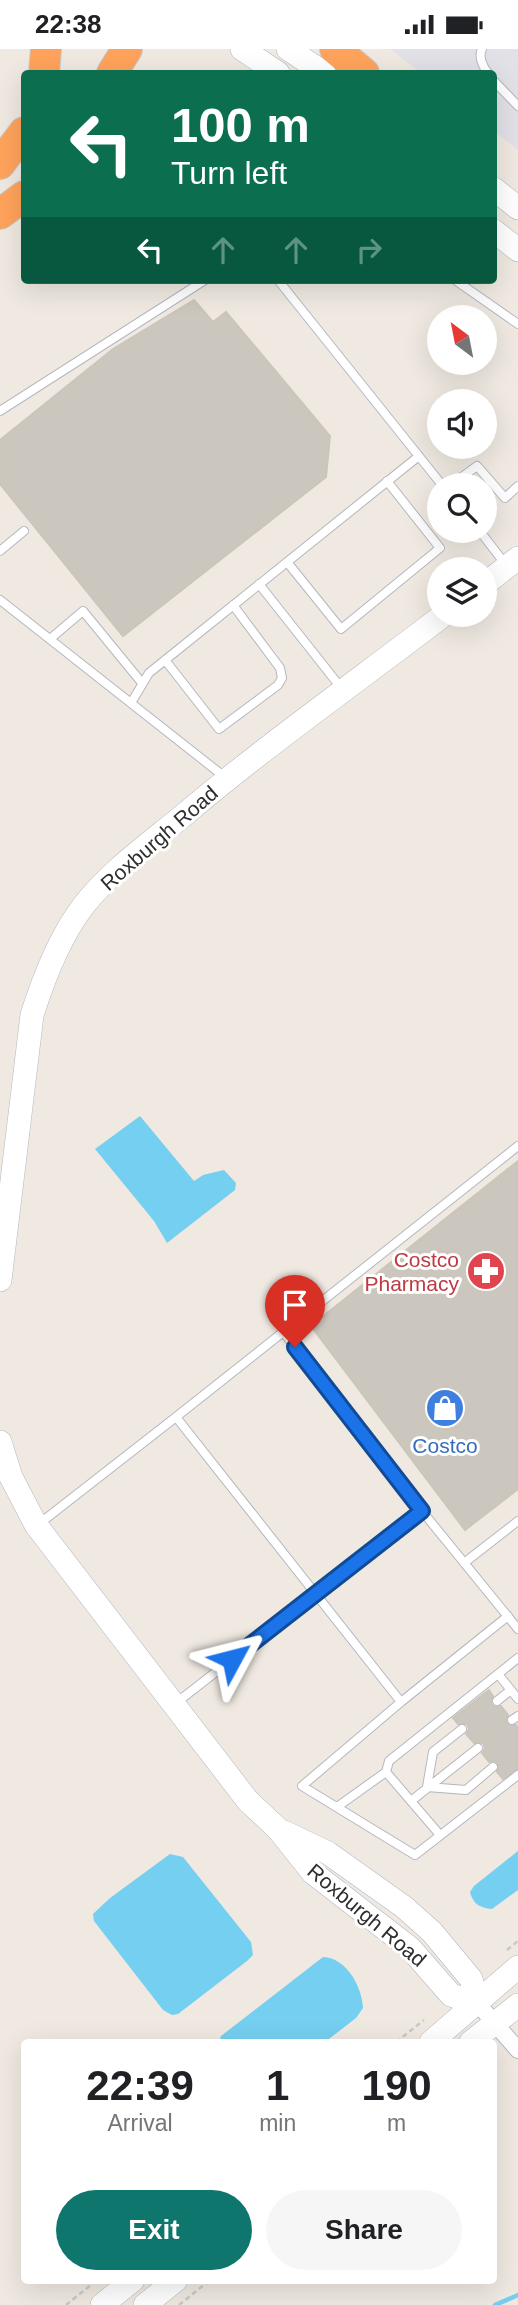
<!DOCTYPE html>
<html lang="en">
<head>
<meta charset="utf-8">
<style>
	:root { --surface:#fff; --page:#f6f6f6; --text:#202124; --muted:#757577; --accent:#0f766e }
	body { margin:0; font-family:Arial,sans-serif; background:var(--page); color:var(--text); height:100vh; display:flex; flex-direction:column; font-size:26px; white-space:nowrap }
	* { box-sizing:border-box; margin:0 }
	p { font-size:23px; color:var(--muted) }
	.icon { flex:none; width:38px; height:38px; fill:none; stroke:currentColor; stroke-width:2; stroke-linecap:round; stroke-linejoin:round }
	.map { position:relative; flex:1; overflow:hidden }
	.side { position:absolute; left:21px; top:1990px; width:476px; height:245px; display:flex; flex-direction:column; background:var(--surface); border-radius:7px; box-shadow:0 7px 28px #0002 }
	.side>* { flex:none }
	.top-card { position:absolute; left:21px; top:21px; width:476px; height:214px; border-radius:7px; box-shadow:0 7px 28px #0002; background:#0b6e4f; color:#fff; overflow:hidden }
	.needle { width:46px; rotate:328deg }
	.tools { position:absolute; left:427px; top:256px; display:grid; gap:14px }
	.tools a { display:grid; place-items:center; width:70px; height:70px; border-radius:50%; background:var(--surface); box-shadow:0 7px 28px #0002; font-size:35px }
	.pin { position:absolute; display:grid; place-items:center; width:60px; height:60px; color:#fff; margin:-72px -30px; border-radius:50% 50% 50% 0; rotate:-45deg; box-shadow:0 0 7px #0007 }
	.pin .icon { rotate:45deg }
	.me { position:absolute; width:77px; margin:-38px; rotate:52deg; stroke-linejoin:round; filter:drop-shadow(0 0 5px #0008) }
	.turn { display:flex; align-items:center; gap:24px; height:147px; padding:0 35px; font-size:32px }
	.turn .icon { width:91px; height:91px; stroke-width:2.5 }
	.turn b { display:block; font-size:49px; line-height:60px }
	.lanes { display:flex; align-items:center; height:66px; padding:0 35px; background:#0003; justify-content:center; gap:35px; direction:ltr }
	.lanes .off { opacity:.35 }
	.eta { display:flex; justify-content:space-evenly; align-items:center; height:119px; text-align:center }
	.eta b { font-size:42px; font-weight:600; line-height:49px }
	.cta { display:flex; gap:14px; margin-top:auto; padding:14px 35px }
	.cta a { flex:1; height:80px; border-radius:42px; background:var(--accent); color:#fff; font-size:28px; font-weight:600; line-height:80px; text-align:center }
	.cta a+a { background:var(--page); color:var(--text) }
	.status { display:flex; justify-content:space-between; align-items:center; height:49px; padding:0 35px; background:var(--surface); direction:ltr }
	.status svg { height:19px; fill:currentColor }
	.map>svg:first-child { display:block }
	.industrial { fill:#e3e1e8 }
	.water { fill:#75cff0 }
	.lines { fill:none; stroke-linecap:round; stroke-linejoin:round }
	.stream { stroke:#75cff0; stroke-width:4.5 }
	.building { fill:#cbc7bf; stroke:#cbc5ba; stroke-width:2 }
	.lane-casing { stroke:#b4b7c1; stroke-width:10 }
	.street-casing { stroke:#b4b7c1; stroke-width:18 }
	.secondary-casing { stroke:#b4b7c1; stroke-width:24 }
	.highway-casing { stroke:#c9c9c9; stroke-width:32 }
	.path { stroke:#c9c9c9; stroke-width:2.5; stroke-dasharray:5 3.5; stroke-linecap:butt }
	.lane { stroke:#fff; stroke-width:8 }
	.street { stroke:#fff; stroke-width:16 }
	.secondary { stroke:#fff; stroke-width:23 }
	.highway { stroke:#ffa35c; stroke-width:30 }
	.route-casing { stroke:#114b97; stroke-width:18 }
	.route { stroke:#1a73e8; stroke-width:12 }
	.labels { text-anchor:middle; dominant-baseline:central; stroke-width:6; stroke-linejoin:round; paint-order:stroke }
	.street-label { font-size:21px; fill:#2e2e2e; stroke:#fff }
	.health-label { font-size:21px; fill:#be3a42; stroke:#fff; text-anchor:end }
	.shop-label { font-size:21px; fill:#366cbe; stroke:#fff }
</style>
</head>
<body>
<div class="status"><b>22:38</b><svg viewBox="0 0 49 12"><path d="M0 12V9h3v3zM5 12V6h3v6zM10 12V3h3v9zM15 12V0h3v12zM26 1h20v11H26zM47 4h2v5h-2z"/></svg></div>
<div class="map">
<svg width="518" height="2256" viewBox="0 0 518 2256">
	<rect width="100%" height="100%" fill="#efe9e1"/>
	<!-- industrial -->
	<path class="industrial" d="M 390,0 L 518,0 L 518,101 L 494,82 L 494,24 L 421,24 Z"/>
	<!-- water -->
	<path class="water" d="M 140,1067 L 194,1132 L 203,1126 L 224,1121 L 236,1134 L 235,1141 L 167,1194 L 154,1172 L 95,1100 Z
		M 518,1802 L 518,1841 L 492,1860 C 480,1859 473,1855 470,1843 L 474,1837 Z
		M 170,1805 L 183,1808 L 251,1893 L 253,1906 L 247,1912 L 178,1965 L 172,1966 L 163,1961 L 94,1872 L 93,1865 L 110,1849 Z
		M 323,1908 C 347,1909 362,1938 363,1959 L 356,1969 L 325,1993 L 219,1993 L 221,1987 Z"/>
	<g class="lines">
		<!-- stream -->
		<path class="stream" d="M 495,2256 L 518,2246"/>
	</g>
	<!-- building -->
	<path class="building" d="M 194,251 L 213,273 L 226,263 L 330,387 L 326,428 L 123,587 L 0,435 L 0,391 L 113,300 Z
		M 518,1112 L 518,1440 L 465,1481 L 311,1277 Z
		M 489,1641 L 493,1647 L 491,1655 L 495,1658 L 501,1657 L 508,1666 L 506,1671 L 507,1675 L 516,1676 L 518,1679 L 518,1720 L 503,1730 L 497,1723 L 498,1714 L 495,1712 L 489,1713 L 482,1704 L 485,1699 L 483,1694 L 474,1694 L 466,1685 L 469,1680 L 467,1675 L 458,1675 L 453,1669 Z"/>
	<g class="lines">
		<defs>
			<path id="lane" d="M 482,0 C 478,8 483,18 488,24
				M 494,32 L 518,57
				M 278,231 L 442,436
				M 455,231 L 518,275
				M 0,362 L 205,231
				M 451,436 L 477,417 L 505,449 L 518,437
				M 479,481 L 506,516
				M 0,502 L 24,482
				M 287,513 L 341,580 L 440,499 L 387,432
				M 259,535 L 342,640
				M 0,551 L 226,729
				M 50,590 L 83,562 L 142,634
				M 165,611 L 219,680 L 278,636 L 282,629 L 280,619 L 233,556
				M 131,654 L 149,624 L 419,407
				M 284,1284 L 422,1462 L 518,1580
				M 176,1368 L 401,1653
				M 39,1475 L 176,1368 L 518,1097
				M 464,1514 L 518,1472
				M 508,1567 L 401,1653 L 302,1737 L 415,1806 L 518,1726
				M 498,1625 L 518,1650
				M 497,1652 L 511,1641
				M 176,1654 L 422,1462
				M 512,1671 L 518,1667
				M 462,1680 L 433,1703 L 427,1738 L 466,1741 L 493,1718
				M 386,1723 L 440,1786
				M 411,1752 L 478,1699
				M 337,1758 L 386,1723 L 389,1712 L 518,1609"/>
			<path id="street" d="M 478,1955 L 518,2001"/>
			<path id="secondary" d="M 242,0 L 278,24
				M 288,0 L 324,24
				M 494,140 L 518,159
				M 494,182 L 518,201
				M 485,535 L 518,509
				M 0,1231 L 32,966 C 44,928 60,887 84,856 C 111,822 146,797 179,770 C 264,698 356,633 445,565
				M 0,1393 L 11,1428 L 36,1476 L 248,1752 L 278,1780 L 313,1824 L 410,1899 L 451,1946 L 478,1955
				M 284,1783 L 328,1804 L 404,1858 L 432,1883 L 471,1930 L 478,1955
				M 431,1993 L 518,1918
				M 471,1993 L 518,1956
				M 102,2256 L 133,2231
				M 145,2256 L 176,2231"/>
			<path id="highway" d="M 335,0 L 364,24
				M 44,24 L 46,0
				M 112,24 L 127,0
				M 0,115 L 24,83
				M 0,165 L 24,147"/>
		</defs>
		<!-- lane casing -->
		<use href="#lane" class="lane-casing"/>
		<!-- street casing -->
		<use href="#street" class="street-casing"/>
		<!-- secondary casing -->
		<use href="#secondary" class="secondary-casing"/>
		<!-- highway casing -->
		<use href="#highway" class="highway-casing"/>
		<!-- path -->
		<path class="path" d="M 507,1901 L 518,1892
			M 396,1993 L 424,1971
			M 66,2256 L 97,2231
			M 179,2256 L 210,2231"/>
		<!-- lane -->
		<use href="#lane" class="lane"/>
		<!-- street -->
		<use href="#street" class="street"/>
		<!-- secondary -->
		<use href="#secondary" class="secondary"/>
		<!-- highway -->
		<use href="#highway" class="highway"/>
	</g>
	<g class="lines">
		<defs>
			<path id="route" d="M 232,1610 L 422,1462 L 295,1298"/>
		</defs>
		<!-- route casing -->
		<use href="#route" class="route-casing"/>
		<!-- route -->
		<use href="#route" class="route"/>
	</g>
	<!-- icons -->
	<defs>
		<symbol id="pharmacy-disc" viewBox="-11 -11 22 22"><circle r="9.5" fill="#e0444e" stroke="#fff"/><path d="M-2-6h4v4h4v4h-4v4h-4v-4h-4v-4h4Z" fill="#fff"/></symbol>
		<symbol id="shop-disc" viewBox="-11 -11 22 22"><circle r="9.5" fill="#3f7fe0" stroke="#fff"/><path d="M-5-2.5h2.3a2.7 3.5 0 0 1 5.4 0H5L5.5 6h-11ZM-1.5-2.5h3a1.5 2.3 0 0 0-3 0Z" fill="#fff"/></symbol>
	</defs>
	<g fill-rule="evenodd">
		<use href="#pharmacy-disc" x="464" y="1200" width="44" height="44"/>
		<use href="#shop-disc" x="423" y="1337" width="44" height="44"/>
	</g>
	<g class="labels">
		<!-- street labels -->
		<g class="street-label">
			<text transform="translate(159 789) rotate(-41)">Roxburgh Road</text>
			<text transform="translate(367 1866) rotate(40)">Roxburgh Road</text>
		</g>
		<!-- health labels -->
		<g class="health-label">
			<text x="459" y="1210">Costco<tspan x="459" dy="24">Pharmacy</tspan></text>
		</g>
		<!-- shop labels -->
		<g class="shop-label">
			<text x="445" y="1396">Costco</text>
		</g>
	</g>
</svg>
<div class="tools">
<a><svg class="needle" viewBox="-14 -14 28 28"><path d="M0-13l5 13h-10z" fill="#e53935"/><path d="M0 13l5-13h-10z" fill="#757577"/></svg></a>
<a><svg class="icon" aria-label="sound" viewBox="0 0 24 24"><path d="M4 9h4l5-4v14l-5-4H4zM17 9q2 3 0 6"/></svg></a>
<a><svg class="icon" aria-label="search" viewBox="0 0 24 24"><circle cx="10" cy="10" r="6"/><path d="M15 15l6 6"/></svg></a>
<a><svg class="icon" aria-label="layers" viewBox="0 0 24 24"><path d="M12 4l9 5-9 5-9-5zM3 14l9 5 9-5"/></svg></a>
</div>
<div class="pin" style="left:295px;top:1298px;background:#d93025"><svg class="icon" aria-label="arrive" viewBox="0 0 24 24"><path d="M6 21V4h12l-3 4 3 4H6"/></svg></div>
<svg class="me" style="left:232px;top:1610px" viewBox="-20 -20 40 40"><path d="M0-17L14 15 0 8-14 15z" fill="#1a73e8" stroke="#fff" stroke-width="4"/></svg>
<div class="top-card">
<div class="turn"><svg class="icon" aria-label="left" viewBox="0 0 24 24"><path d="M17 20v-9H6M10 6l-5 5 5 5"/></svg><div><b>100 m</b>Turn left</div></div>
<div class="lanes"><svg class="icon" aria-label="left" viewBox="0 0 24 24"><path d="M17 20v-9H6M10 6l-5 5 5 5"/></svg><svg class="icon off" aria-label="ahead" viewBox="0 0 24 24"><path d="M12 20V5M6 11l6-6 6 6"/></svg><svg class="icon off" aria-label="ahead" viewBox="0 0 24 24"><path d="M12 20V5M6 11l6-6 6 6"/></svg><svg class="icon off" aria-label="right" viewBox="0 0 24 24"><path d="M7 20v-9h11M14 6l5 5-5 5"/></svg></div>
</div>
<section class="side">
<div class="eta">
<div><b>22:39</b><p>Arrival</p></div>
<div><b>1</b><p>min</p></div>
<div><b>190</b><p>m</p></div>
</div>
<div class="cta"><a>Exit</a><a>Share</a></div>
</section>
</div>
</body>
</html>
